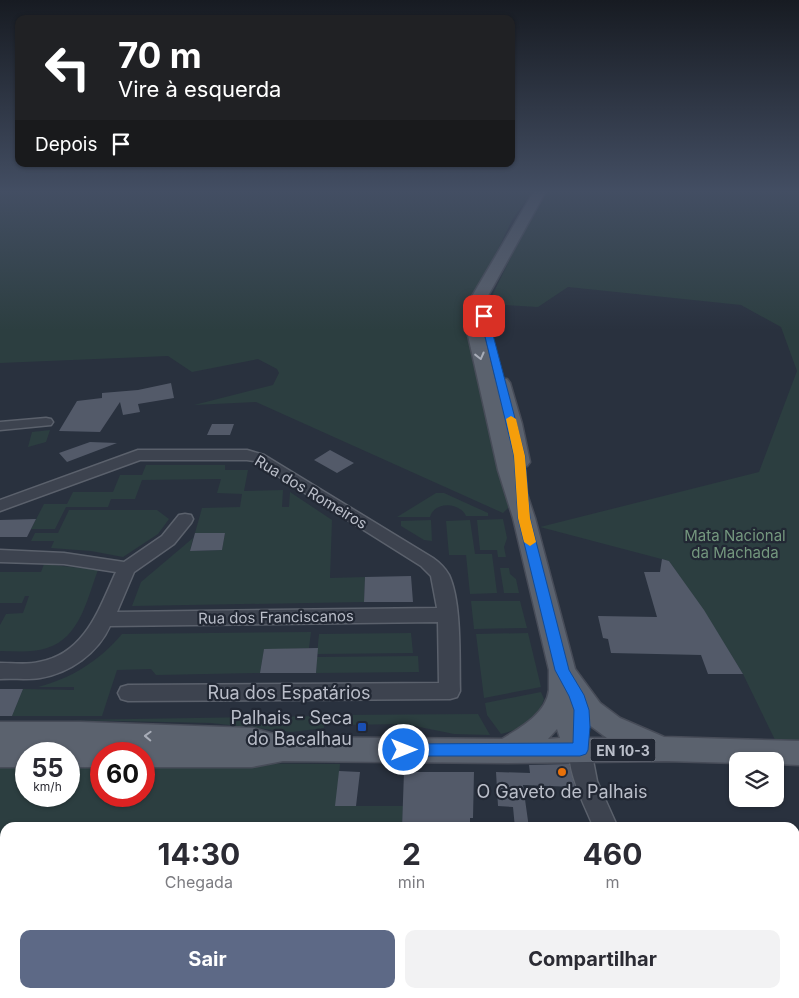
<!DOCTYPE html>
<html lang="pt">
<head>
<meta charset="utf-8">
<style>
	:root { --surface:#fff; --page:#f2f2f3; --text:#2b2b33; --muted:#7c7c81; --accent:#5d6986 }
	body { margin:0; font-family:Inter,sans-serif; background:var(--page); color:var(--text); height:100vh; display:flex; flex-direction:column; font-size:19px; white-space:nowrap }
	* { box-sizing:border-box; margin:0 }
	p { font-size:16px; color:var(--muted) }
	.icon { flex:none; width:28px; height:28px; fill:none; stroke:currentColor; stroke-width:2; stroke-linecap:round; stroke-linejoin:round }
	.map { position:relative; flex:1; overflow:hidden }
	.drawer { position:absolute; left:0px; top:822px; width:800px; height:176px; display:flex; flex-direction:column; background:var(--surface); border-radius:15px 15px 0 0; box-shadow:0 1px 4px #0004 }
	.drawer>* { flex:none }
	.hud { position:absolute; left:15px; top:15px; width:500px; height:152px; border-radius:10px; box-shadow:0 1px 4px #0004; background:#202124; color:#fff; overflow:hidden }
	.fabs { position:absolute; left:729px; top:752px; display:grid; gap:10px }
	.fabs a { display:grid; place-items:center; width:55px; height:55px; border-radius:10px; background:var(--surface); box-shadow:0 1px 4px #0004; font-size:25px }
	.speed { position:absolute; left:15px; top:742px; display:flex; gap:10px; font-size:25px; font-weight:700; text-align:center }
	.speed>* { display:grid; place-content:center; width:65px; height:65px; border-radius:50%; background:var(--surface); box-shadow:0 1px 4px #0004; line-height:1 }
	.speed small { font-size:12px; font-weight:400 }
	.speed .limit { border:8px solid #d22; background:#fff; color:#111 }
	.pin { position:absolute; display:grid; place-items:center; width:42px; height:42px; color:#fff; margin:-21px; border-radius:10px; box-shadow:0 2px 8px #0006 }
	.me { position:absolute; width:55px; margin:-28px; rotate:90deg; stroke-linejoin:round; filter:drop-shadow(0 0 4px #0008) }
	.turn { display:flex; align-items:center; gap:18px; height:105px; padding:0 20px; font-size:22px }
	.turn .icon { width:65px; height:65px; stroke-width:2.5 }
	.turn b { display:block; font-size:35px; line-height:42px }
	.then { display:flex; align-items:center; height:48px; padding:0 20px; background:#0003; gap:10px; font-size:19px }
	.eta { display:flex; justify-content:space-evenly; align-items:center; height:85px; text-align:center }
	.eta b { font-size:30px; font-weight:700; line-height:35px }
	.button { display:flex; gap:10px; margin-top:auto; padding:10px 20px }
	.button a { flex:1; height:58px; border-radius:10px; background:var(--accent); color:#fff; font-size:20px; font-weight:700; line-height:58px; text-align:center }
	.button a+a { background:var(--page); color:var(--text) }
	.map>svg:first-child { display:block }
	.green { fill:#2c3e40 }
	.building { fill:#535a69 }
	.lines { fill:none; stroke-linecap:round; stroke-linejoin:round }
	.minor-casing { stroke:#5b616c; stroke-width:3 }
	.major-casing { stroke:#474c58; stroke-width:3 }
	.minor { fill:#3d434f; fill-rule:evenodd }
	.major { fill:#5b626e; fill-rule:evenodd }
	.oneway { stroke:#a7acb7 }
	.route { fill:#1a73e8; stroke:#114b97 }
	.slow { fill:#f59e0b }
	.transit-dot { fill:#1a4fb4; stroke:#222834; stroke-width:2 }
	.food-dot { fill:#e8710a; stroke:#222834; stroke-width:2 }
	.labels { text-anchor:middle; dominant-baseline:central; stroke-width:4.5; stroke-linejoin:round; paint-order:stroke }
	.shield { fill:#222834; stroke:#8c919c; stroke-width:1 }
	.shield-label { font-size:14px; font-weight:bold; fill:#babec9 }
	.street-label { font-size:15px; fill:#babec9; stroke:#222834 }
	.park-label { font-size:15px; fill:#74977e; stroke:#222834 }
	.near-street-label { font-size:18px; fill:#babec9; stroke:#222834 }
	.near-poi-label { font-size:18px; fill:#babec9; stroke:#222834; text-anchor:end }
</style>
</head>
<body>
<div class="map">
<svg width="799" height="998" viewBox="0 0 799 998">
	<rect width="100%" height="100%" fill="#29313e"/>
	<!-- green -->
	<path class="green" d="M 0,191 L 533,191 L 512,220 L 467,314 L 510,506 L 503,513 L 256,402 L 194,405 L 273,385 L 279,373 L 277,369 L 258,359 L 192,372 L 168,356 L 0,363 Z
		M 547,191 L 799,191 L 799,743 L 776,742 L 743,674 L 703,610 L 669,561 L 540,527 L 759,472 L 797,371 L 781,327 L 741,305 L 568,287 L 538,307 L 488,304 L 538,202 Z
		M 50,430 L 46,442 L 28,447 L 32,432 Z
		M 146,465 L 225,465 L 225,470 L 248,470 L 244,491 L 283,490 L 282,507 L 289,507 L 290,492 L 332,520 L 330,578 L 365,577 L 364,602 L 132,606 L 141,582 L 193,538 L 190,551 L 222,550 L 225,533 L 195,533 L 202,508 L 240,507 L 242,494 L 217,493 L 221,479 L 142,480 L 135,499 L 111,499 L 108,507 L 66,507 L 55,529 L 31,529 L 44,504 L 67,504 L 73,492 L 113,492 L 120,475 L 142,475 Z
		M 436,493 L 444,493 L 488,513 L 488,516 L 466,516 C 460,502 434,501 430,517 L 397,517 Z
		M 69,510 L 157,510 L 169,519 L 158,534 L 123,557 L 91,551 L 51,548 L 54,541 L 31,541 L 35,533 L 58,533 Z
		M 503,519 L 507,538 L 504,547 L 506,557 L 498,557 L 497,550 L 480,550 L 477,520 Z
		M 431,520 L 432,541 L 424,540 L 401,526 L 401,521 Z
		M 470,520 L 475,554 L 492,554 L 497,593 L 470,594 L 466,555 L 449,555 L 446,521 Z
		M 44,564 L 98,570 C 87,599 80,638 47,648 C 32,653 15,651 0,651 L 0,625 L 6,614 L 23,613 L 29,596 L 25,596 L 22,603 L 0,603 L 0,572 L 41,572 Z
		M 500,568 L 509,568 L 510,574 L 516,579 L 519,593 L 504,593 Z
		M 471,601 L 520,601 L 527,628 L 474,629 Z
		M 311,632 L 309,648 L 264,650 L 260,673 L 156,675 L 151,669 L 117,670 L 102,716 L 12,716 L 23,689 L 74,690 L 74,687 L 38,687 C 72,678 99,661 122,634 Z
		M 411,633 L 413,653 L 317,654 L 319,634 Z
		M 528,633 L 541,687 L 484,698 L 476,634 Z
		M 418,656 L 419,672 L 316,673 L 317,657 Z
		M 541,692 L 544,699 C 537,720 522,729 501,734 L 487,715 L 485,703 Z
		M 478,714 L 490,735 L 454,734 L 405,724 L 337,725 L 338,715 Z
		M 325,716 L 324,728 L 292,732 L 211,723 L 70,720 Z
		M 144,763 L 340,764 L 336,806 L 403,806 L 402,827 L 5,828 L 5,994 L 395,994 L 395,998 L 0,998 L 0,766 L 26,766 L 26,796 L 69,796 L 69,766 L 96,766 L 96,776 L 101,776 L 101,796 L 144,796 Z"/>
	<!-- building -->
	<path class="building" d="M 171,383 L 174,398 L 138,404 L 140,412 L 123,415 L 120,402 L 100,432 L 59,431 L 77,401 L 102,398 L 102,393 L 138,390 Z
		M 212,424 L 234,424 L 230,435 L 207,435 Z
		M 90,442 L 117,443 L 67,462 L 59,453 Z
		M 330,450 L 354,463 L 337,473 L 314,460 Z
		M 36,519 L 27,537 L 0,537 L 0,520 Z
		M 195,533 L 225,533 L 222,550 L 190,551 Z
		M 662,559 L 669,561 L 704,610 L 743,674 L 708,674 L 701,655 L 611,653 L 608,639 L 603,638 L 598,616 L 657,617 L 644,572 L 660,572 Z
		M 411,576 L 413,602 L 364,602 L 365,577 Z
		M 318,648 L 316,673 L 260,673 L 264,649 Z
		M 0,689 L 23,689 L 12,716 L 0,716 Z
		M 569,764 L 575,787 L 523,785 L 529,828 L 515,828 L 513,807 L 498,806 L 496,772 L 530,773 L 529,765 Z
		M 339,771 L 360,772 L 356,806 L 335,806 Z
		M 404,772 L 474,772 L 473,818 L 470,818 L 470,828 L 402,828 Z"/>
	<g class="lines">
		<defs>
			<path id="minor" d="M 46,418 L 51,419 L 53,422 L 51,425 L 0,430 L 0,422 Z
				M 138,450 L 247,450 L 264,455 L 433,558 C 440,563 445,568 449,575 C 462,603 459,659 460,691 L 457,697 L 450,699 L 128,701 L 121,699 L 118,693 L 121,687 L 128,685 L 439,683 L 438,622 L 110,626 C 98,653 70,673 40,678 C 27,680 13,678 0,679 L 0,663 C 12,663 27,665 39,662 C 85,654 99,609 116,572 L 64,564 L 0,562 L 0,550 L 64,553 L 124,562 L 162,536 L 179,515 L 185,514 L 191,515 L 193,519 L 191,523 L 174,544 L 134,572 L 117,612 L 437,608 L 431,576 L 421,566 L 254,461 L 247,460 L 140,460 L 0,511 L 0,500 Z
				M 580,741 L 588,744 L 591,750 L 597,781 L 618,828 L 594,828 C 586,808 562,763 572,744 Z
				M 639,994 L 667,994 L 667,998 L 639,998 Z"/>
			<path id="major" d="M 534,191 L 546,191 L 484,303 L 481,322 L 495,379 L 507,379 L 510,383 L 522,424 L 530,462 L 527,466 L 518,467 L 535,518 L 575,669 L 600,703 L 620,718 L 664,737 L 799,741 L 799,765 L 775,764 L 775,761 L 738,761 L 738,763 L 666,761 L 507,763 L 283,761 L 252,767 L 144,767 L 144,754 L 130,754 L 133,747 L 111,747 L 115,754 L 101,754 L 101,767 L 69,767 L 69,754 L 55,754 L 59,746 L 61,746 L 34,746 L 36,746 L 40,754 L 26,754 L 26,767 L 0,767 L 0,722 L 81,722 L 253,728 L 284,737 L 502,739 C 520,728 546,714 549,690 C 549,683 549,676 549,670 L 513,518 L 498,470 L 465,322 L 468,303 ZM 581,719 L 607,738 L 589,738 ZM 557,729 L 560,738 L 548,739 Z"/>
		</defs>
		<!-- minor casing -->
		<use href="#minor" class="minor-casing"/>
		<!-- major casing -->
		<use href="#major" class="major-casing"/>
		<!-- minor -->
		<use href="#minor" class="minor"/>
		<!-- major -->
		<use href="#major" class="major"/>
	</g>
	<!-- one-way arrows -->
	<defs><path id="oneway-chevron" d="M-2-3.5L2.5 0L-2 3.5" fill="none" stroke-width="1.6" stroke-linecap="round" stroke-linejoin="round" transform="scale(1.25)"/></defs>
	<g class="oneway">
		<use href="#oneway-chevron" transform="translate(480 356) rotate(76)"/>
		<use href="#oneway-chevron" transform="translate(148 736) rotate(-178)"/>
	</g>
	<!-- sky -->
	<linearGradient id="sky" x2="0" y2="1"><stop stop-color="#171b22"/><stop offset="0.58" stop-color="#434e63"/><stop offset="1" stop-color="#434e63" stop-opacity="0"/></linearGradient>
	<rect width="799" height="330" fill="url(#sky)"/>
	<!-- route -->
	<path class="route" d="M 484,313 L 488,316 L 525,456 L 530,518 L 569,670 L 584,695 L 589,710 L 590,727 L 588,750 L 586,754 L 580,756 L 404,756 L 399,755 L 396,750 L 399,745 L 404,744 L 573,743 L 574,710 L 569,696 L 555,670 L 518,518 L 514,456 L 480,316 Z"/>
	<!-- slow -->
	<path class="slow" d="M 511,416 L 516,419 L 525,456 L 530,518 L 536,542 L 530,546 L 524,542 L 518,518 L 514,456 L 506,419 Z"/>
	<!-- markers -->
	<rect class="transit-dot" x="357" y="722" width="10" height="10" rx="2.5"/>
	<circle class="food-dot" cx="562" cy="772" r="5"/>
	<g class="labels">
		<!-- shield labels -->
		<rect class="shield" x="590.5" y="738.5" width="65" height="23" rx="4"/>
		<g class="shield-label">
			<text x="623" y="750">EN 10-3</text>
		</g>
		<!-- street labels -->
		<g class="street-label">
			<text transform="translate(311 492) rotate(31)">Rua dos Romeiros</text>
			<text transform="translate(276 617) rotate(-1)">Rua dos Franciscanos</text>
		</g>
		<!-- park labels -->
		<g class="park-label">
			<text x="735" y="535">Mata Nacional<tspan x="735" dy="17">da Machada</tspan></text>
		</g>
		<!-- near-street labels -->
		<g class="near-street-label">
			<text x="289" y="692">Rua dos Espatários</text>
		</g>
		<!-- near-poi labels -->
		<g class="near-poi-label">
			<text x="352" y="717">Palhais - Seca<tspan x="352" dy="21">do Bacalhau</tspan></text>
			<text x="562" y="791" text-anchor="middle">O Gaveto de Palhais</text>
		</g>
	</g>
</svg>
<div class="fabs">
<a><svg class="icon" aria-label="layers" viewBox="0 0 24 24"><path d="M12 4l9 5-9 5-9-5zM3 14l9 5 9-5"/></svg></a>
</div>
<div class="speed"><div>55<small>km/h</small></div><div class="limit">60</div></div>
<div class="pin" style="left:484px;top:316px;background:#d93025"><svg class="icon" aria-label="arrive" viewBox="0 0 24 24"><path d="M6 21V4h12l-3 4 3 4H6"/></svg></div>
<svg class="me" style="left:404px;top:750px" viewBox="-20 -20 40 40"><circle r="17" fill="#1a73e8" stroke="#fff" stroke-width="3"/><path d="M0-11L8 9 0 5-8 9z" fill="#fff"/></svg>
<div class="hud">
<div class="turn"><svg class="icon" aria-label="left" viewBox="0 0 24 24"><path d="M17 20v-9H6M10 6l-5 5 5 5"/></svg><div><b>70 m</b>Vire à esquerda</div></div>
<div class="then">Depois<svg class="icon" aria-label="arrive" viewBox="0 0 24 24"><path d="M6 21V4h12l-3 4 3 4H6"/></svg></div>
</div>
<section class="drawer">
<div class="eta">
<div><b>14:30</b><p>Chegada</p></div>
<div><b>2</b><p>min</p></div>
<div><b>460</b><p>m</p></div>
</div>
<div class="button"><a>Sair</a><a>Compartilhar</a></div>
</section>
</div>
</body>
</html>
